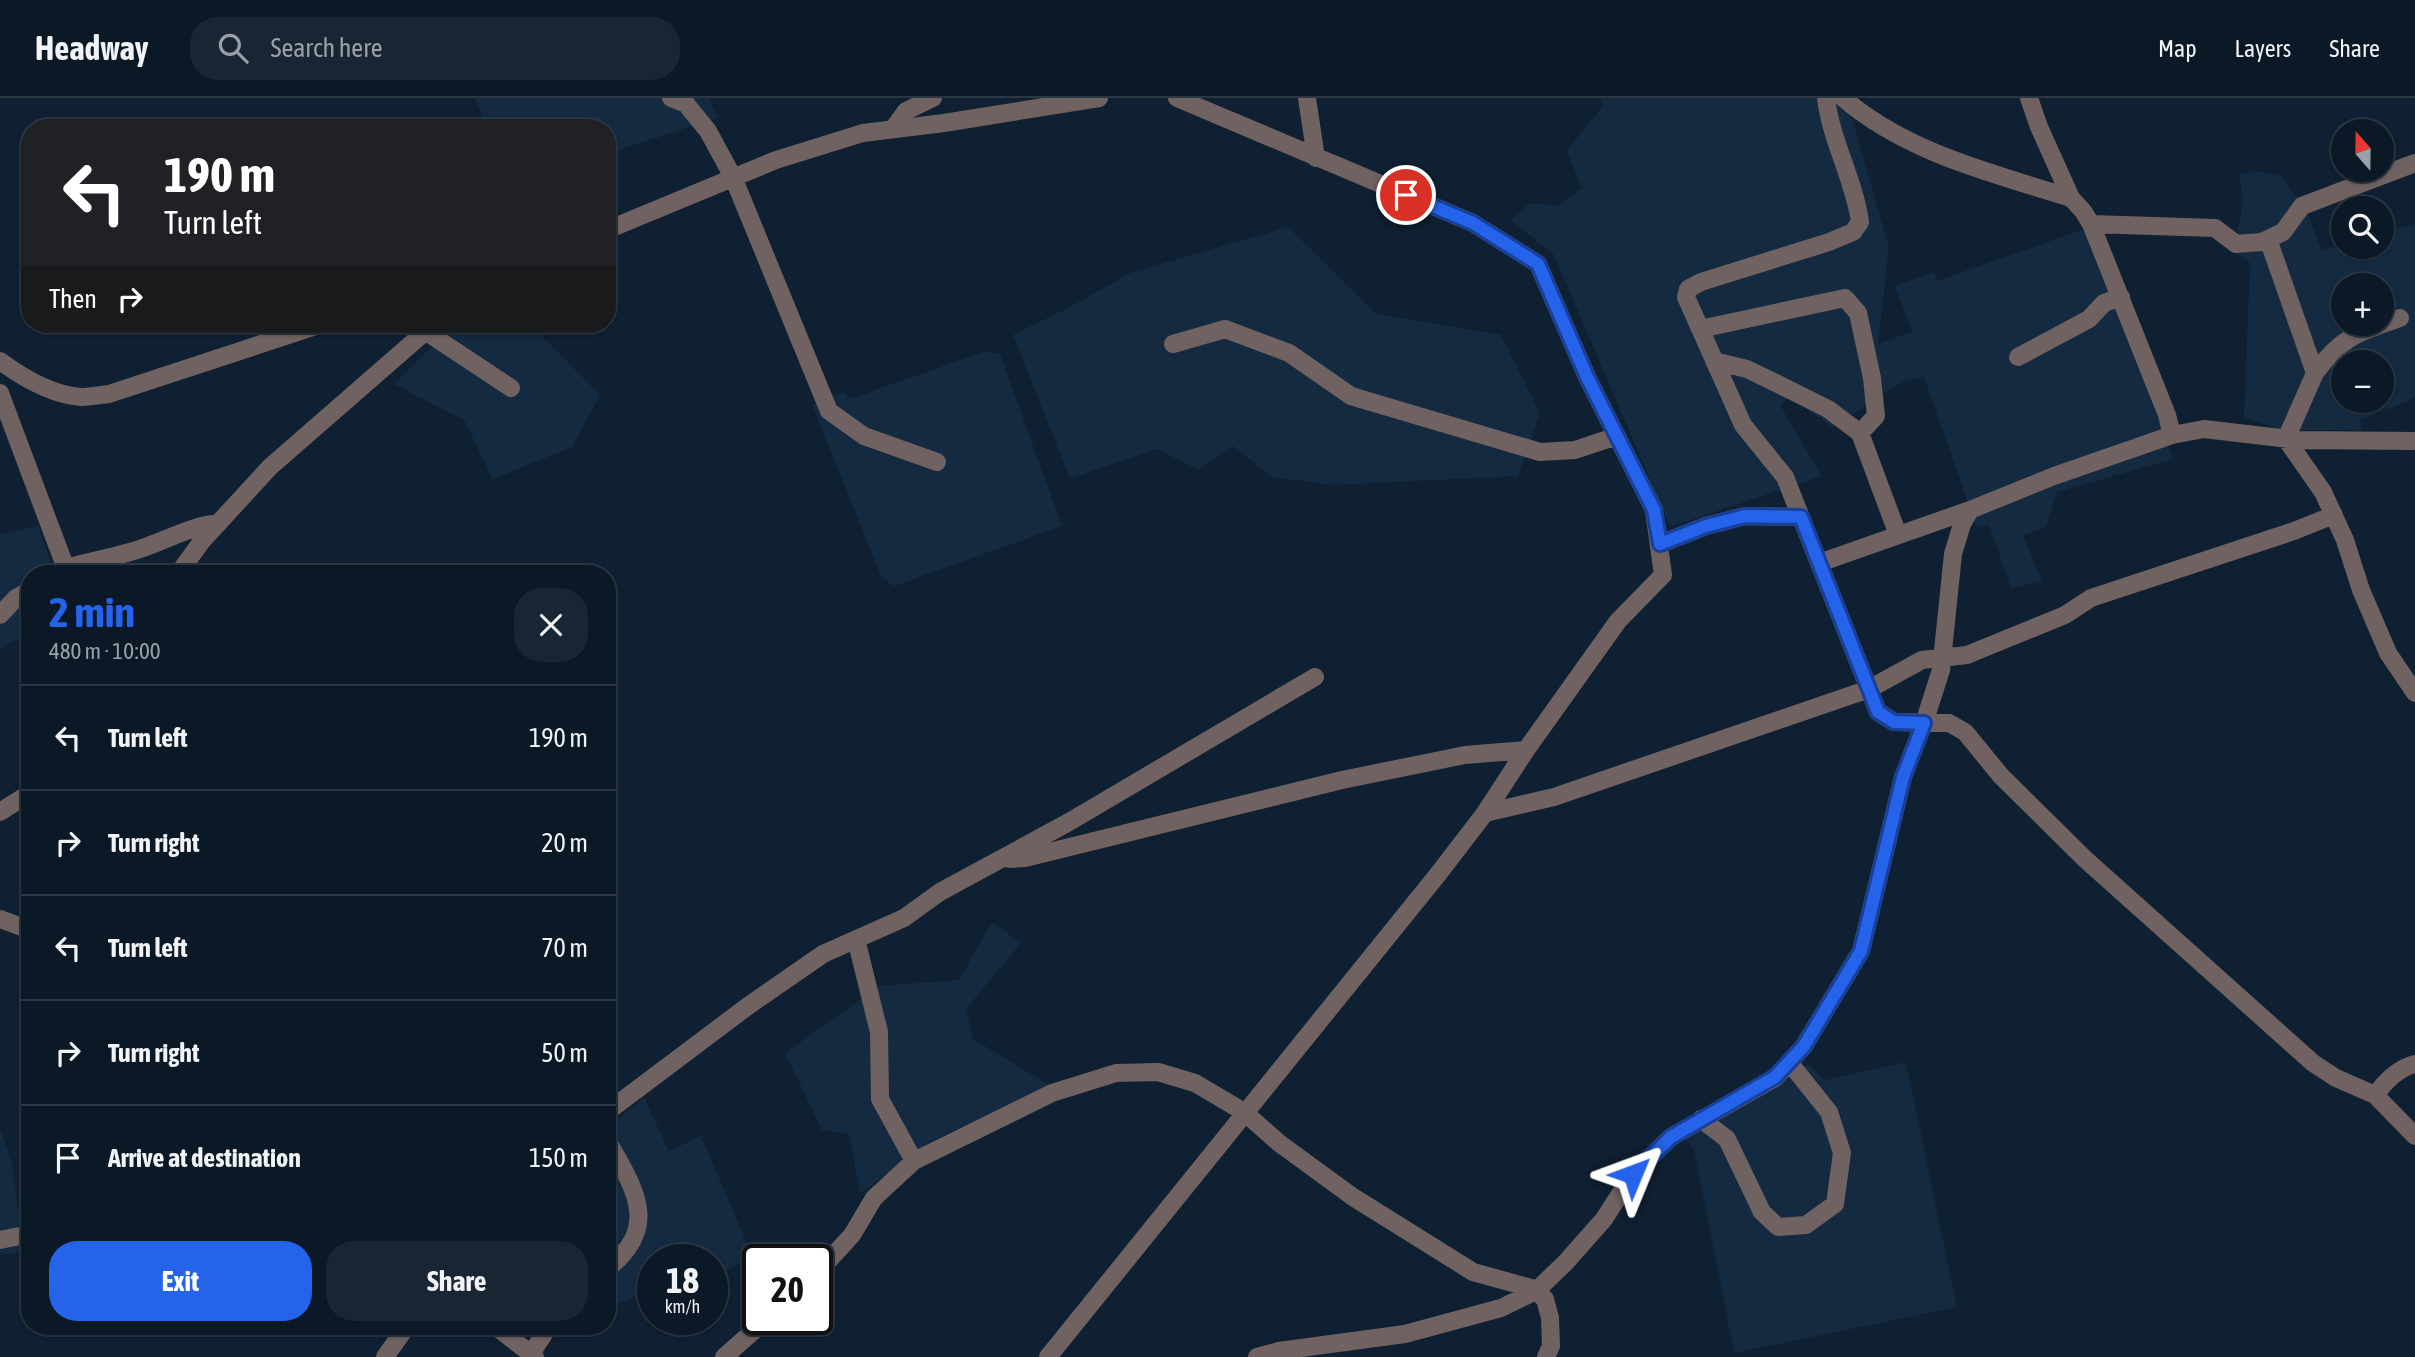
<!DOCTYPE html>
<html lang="en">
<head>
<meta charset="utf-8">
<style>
	:root { --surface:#0b1826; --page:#192532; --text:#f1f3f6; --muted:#9aa0a7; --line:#2b3743; --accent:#2563eb }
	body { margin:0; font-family:"Asap Condensed",sans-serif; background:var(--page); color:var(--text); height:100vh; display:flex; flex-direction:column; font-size:26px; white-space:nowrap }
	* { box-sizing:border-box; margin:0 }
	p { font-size:23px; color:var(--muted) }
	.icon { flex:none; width:38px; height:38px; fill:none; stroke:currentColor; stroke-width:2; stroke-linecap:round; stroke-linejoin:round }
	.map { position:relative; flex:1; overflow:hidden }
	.side { position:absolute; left:21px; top:467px; width:595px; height:770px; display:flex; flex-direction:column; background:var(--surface); border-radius:28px; box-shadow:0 2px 5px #0004,0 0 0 2px var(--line) }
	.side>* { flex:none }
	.banner { position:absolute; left:21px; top:21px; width:595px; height:214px; border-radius:28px; box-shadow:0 2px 5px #0004,0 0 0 2px var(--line); background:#202124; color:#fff; overflow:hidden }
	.needle { width:46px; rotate:340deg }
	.fabs { position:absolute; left:2331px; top:21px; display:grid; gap:14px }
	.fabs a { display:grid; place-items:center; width:63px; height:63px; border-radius:50%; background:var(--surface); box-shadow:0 2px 5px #0004,0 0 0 2px var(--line); font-size:35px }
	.speed { position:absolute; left:637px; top:1146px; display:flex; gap:14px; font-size:35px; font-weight:700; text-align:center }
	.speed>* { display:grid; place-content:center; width:91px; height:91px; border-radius:50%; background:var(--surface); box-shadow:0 2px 5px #0004,0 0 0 2px var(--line); line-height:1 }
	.speed small { font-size:18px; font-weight:400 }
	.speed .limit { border:4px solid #111; border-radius:10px; background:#fff; color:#111 }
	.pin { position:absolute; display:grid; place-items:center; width:60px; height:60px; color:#fff; margin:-30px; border:4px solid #fff; border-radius:50%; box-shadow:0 2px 7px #0007 }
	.me { position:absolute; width:77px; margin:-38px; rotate:46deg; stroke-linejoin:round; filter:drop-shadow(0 0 5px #0008) }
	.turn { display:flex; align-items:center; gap:24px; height:147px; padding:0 28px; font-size:32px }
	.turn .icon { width:91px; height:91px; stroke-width:2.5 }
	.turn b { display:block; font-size:49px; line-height:60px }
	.then { display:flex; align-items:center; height:66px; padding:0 28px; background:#0003; gap:14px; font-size:26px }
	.round { display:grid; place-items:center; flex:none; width:74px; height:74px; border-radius:28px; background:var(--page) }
	.headline { display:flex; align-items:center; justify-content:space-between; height:119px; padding:0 28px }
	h1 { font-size:42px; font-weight:700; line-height:52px; color:var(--accent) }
	.button { display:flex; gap:14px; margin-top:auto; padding:14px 28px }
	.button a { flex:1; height:80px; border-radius:28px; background:var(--accent); color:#fff; font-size:28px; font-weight:700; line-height:80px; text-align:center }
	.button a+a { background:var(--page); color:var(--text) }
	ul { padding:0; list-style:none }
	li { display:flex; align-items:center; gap:21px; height:105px; padding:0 28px; border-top:2px solid var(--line) }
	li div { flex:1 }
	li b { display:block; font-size:26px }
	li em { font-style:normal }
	header { display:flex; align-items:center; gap:42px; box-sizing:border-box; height:98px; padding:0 35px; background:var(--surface); border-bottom:2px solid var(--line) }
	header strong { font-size:33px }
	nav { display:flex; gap:38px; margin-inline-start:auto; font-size:24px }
	.search { width:490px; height:63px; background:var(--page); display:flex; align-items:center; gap:18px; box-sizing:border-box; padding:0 24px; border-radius:28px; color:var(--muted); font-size:26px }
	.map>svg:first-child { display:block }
	.built { fill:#132a41; fill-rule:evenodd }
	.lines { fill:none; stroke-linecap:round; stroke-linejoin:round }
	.minor { stroke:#706260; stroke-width:18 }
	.route-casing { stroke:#184099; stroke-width:18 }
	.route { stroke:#2563eb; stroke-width:12 }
</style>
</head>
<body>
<header>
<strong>Headway</strong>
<div class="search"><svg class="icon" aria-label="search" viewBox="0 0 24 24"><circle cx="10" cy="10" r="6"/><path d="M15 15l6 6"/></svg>Search here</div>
<nav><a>Map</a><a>Layers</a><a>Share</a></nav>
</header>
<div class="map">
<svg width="2415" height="1259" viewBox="0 0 2415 1259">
	<rect width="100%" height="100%" fill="#0f2032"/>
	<!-- built -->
	<path class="built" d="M 475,0 L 709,0 L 717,20 L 607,56 L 607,30 L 487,30 Z
		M 1600,0 L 1846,0 L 1889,149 L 1878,246 L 1912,234 L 1895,188 L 1934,174 L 1937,183 L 2087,130 L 2173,361 L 2057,394 L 2046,429 L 2023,437 L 2042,484 L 2011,490 L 1989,427 L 1977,430 L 1924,279 L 1907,282 L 1885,294 L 1833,330 L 1790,299 L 1780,307 L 1822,378 L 1670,429 L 1554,157 L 1511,122 L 1528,106 L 1559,107 L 1581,90 L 1567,52 L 1603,8 Z
		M 2264,74 L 2281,78 L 2308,115 L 2321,152 L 2343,146 L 2343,149 L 2382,149 L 2382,135 L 2415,126 L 2415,300 L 2360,322 L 2362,332 L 2279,332 L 2244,319 L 2250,165 L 2224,146 L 2238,134 L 2243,103 L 2239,75 ZM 2343,187 L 2382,187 L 2382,226 L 2343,226 ZM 2343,264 L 2382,264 L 2382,303 L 2343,303 Z
		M 1288,129 L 1377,216 L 1501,237 L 1540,315 L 1518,378 L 1333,387 L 1272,379 L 1233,348 L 1199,372 L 1156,351 L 1070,381 L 1013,237 L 1072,208 L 1130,175 Z
		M 455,226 L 530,226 L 600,297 L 572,349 L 493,381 L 464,322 L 394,286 Z
		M 986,253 L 1000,256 L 1062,428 L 894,488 L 882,480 L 812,307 L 844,294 L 850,301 Z
		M 38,428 L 55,476 L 30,476 L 30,537 L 7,546 L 0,552 L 0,436 Z
		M 992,824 L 1021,845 L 966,911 L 973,941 L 1051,988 L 929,1044 L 860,1096 L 849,1036 L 822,1032 L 785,955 L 879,888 L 959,882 Z
		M 1906,964 L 1957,1209 L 1734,1255 L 1694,1051 L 1686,1042 L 1689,1035 L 1808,966 L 1825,982 Z
		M 644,1000 L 669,1053 L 701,1038 L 753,1159 L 712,1179 L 712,1162 L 653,1162 L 653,1202 L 634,1199 L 607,1210 L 607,1029 Z
		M 0,1030 L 12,1065 L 24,1154 L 0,1157 Z"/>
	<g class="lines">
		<!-- minor -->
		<path class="minor" d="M 671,0 L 686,6 L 708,33 L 733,79 L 829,313 L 864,338 L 937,364
			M 1307,0 L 1316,60
			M 1826,0 C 1831,43 1854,81 1860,124 L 1853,134 L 1829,144 L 1701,184 L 1688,191 L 1686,199 L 1743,327 L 1785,379 L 1878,614 L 1894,624 L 1949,625 L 1965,634 L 2001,678 L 2085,761 L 2313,965 L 2336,980 L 2375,997 L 2415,1038
			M 1843,0 C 1907,55 1992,75 2071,100
			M 2029,0 L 2039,29 L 2071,100 L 2083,113 L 2091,126 L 2167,317 L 2172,337
			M 893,31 L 906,13 L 933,0
			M 2091,126 L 2215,130 L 2236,146 L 2262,144 L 2283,134 L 2302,108 L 2415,65
			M 607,132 L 776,62 L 863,35 L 944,25 L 1099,0
			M 2268,141 L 2315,275 L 2286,341 L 2323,394 L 2345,442 L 2361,492 L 2388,555 L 2415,595
			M 1700,231 L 1845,200 L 1858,215 L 1872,280 L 1876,318 L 1860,335
			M 425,233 L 511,290
			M 1173,246 L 1225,231 L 1289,255 L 1351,298 L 1540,354 L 1575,352 L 1617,338
			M 2018,259 L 2089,221 L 2104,205 L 2121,199
			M 0,263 C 23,280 52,297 81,299 C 90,299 100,297 109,296 L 322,226
			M 1714,263 L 1747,271 L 1788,291 L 1828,311 L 1860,335 L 1898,437
			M 2315,275 C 2342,238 2359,234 2400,220
			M 0,295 L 68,476
			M 1660,446 L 1706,428 L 1745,418 L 1801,419
			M 1819,465 L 1970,412 L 2054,378 L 2172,337 L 2204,331 L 2297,342 L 2415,343
			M 56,475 L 66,470 C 87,464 109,460 130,454 C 161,446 187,428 219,425
			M 178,476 L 202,443 L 270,369 L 434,226
			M 0,517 L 16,500 L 30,492
			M 0,714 L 30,695
			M 1485,715 L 1554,699 L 1869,591 L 1922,562 L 1967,557 L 2065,517 L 2091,500 L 2294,433 L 2334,417
			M 1010,761 L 1025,760 L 1342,682 L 1465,657 L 1526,652
			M 0,821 L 30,832
			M 856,841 L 879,934 L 880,1001 L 914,1063
			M 2375,997 C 2386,983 2398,970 2415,966
			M 607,1014 L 748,908 L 823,856 L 904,820 L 940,794 L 1069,724 L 1315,579
			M 1701,1021 L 1727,1041 L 1762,1114 L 1778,1129 L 1806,1127 L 1835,1106 L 1842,1055 L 1829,1014 L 1789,964
			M 607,1042 C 635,1091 661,1129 607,1171
			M 0,1142 L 30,1136
			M 817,1175 L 852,1137 L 874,1100 L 914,1063 L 1052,995 L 1116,975 L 1158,974 L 1195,985 L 1244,1014 L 1279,1045 L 1353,1099 L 1473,1174 L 1531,1190 L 1545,1201 L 1550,1220 L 1551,1248 L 1546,1259
			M 495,1228 L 535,1259
			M 531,1256 L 549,1228
			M 385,1259 L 407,1228
			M 724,1259 L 766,1222
			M 1048,1259 L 1439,775 L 1485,715 L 1526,652 L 1618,523 L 1663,477 L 1654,412 L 1587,279 L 1538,166 L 1473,125 L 1177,0
			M 1257,1259 L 1279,1253 L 1405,1236 L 1501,1210 L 1536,1193 L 1566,1164 L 1604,1121 L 1633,1076 L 1671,1039 L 1775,980 L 1804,948 L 1861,853 L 1903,679 L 1924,625 L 1941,572 L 1953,456 L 1962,426 L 1970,412"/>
	</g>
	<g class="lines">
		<defs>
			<path id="route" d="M 1406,97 L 1473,125 L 1538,166 L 1587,279 L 1654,412 L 1660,446 L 1706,428 L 1745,418 L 1801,419 L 1878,614 L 1894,624 L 1924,625 L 1903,679 L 1861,853 L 1804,948 L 1775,979 L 1671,1039 L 1633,1076"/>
		</defs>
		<!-- route casing -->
		<use href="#route" class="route-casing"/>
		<!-- route -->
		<use href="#route" class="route"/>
	</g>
</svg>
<div class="fabs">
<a><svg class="needle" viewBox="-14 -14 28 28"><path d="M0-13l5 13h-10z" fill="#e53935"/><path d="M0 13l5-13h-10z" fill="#9aa0a7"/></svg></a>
<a><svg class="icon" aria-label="search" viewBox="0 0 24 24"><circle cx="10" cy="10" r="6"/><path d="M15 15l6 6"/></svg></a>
<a>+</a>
<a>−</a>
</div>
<div class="speed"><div>18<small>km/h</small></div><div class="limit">20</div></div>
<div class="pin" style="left:1406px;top:97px;background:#d93025"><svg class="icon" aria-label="arrive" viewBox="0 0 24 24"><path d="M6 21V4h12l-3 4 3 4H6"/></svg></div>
<svg class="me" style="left:1633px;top:1076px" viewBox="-20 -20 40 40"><path d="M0-17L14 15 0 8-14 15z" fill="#2563eb" stroke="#fff" stroke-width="4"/></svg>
<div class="banner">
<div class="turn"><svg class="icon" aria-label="left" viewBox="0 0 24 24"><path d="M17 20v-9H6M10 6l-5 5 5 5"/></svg><div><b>190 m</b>Turn left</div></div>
<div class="then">Then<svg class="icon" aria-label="right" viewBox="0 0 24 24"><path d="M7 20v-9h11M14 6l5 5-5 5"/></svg></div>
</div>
<section class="side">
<div class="headline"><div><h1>2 min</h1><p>480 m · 10:00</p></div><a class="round"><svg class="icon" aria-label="close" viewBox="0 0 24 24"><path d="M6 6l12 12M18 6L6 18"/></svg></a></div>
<ul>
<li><svg class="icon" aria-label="left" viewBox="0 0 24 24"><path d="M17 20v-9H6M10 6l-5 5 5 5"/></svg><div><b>Turn left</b></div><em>190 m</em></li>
<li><svg class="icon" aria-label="right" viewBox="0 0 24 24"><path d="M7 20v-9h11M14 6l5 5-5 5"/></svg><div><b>Turn right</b></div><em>20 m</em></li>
<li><svg class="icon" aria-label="left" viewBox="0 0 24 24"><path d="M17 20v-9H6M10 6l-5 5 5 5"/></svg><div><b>Turn left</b></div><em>70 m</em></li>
<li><svg class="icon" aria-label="right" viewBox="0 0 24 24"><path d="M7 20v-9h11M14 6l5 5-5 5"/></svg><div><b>Turn right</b></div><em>50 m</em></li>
<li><svg class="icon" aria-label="arrive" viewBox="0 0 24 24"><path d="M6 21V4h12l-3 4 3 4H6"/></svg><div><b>Arrive at destination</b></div><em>150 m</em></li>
</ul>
<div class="button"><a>Exit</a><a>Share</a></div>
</section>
</div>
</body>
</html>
